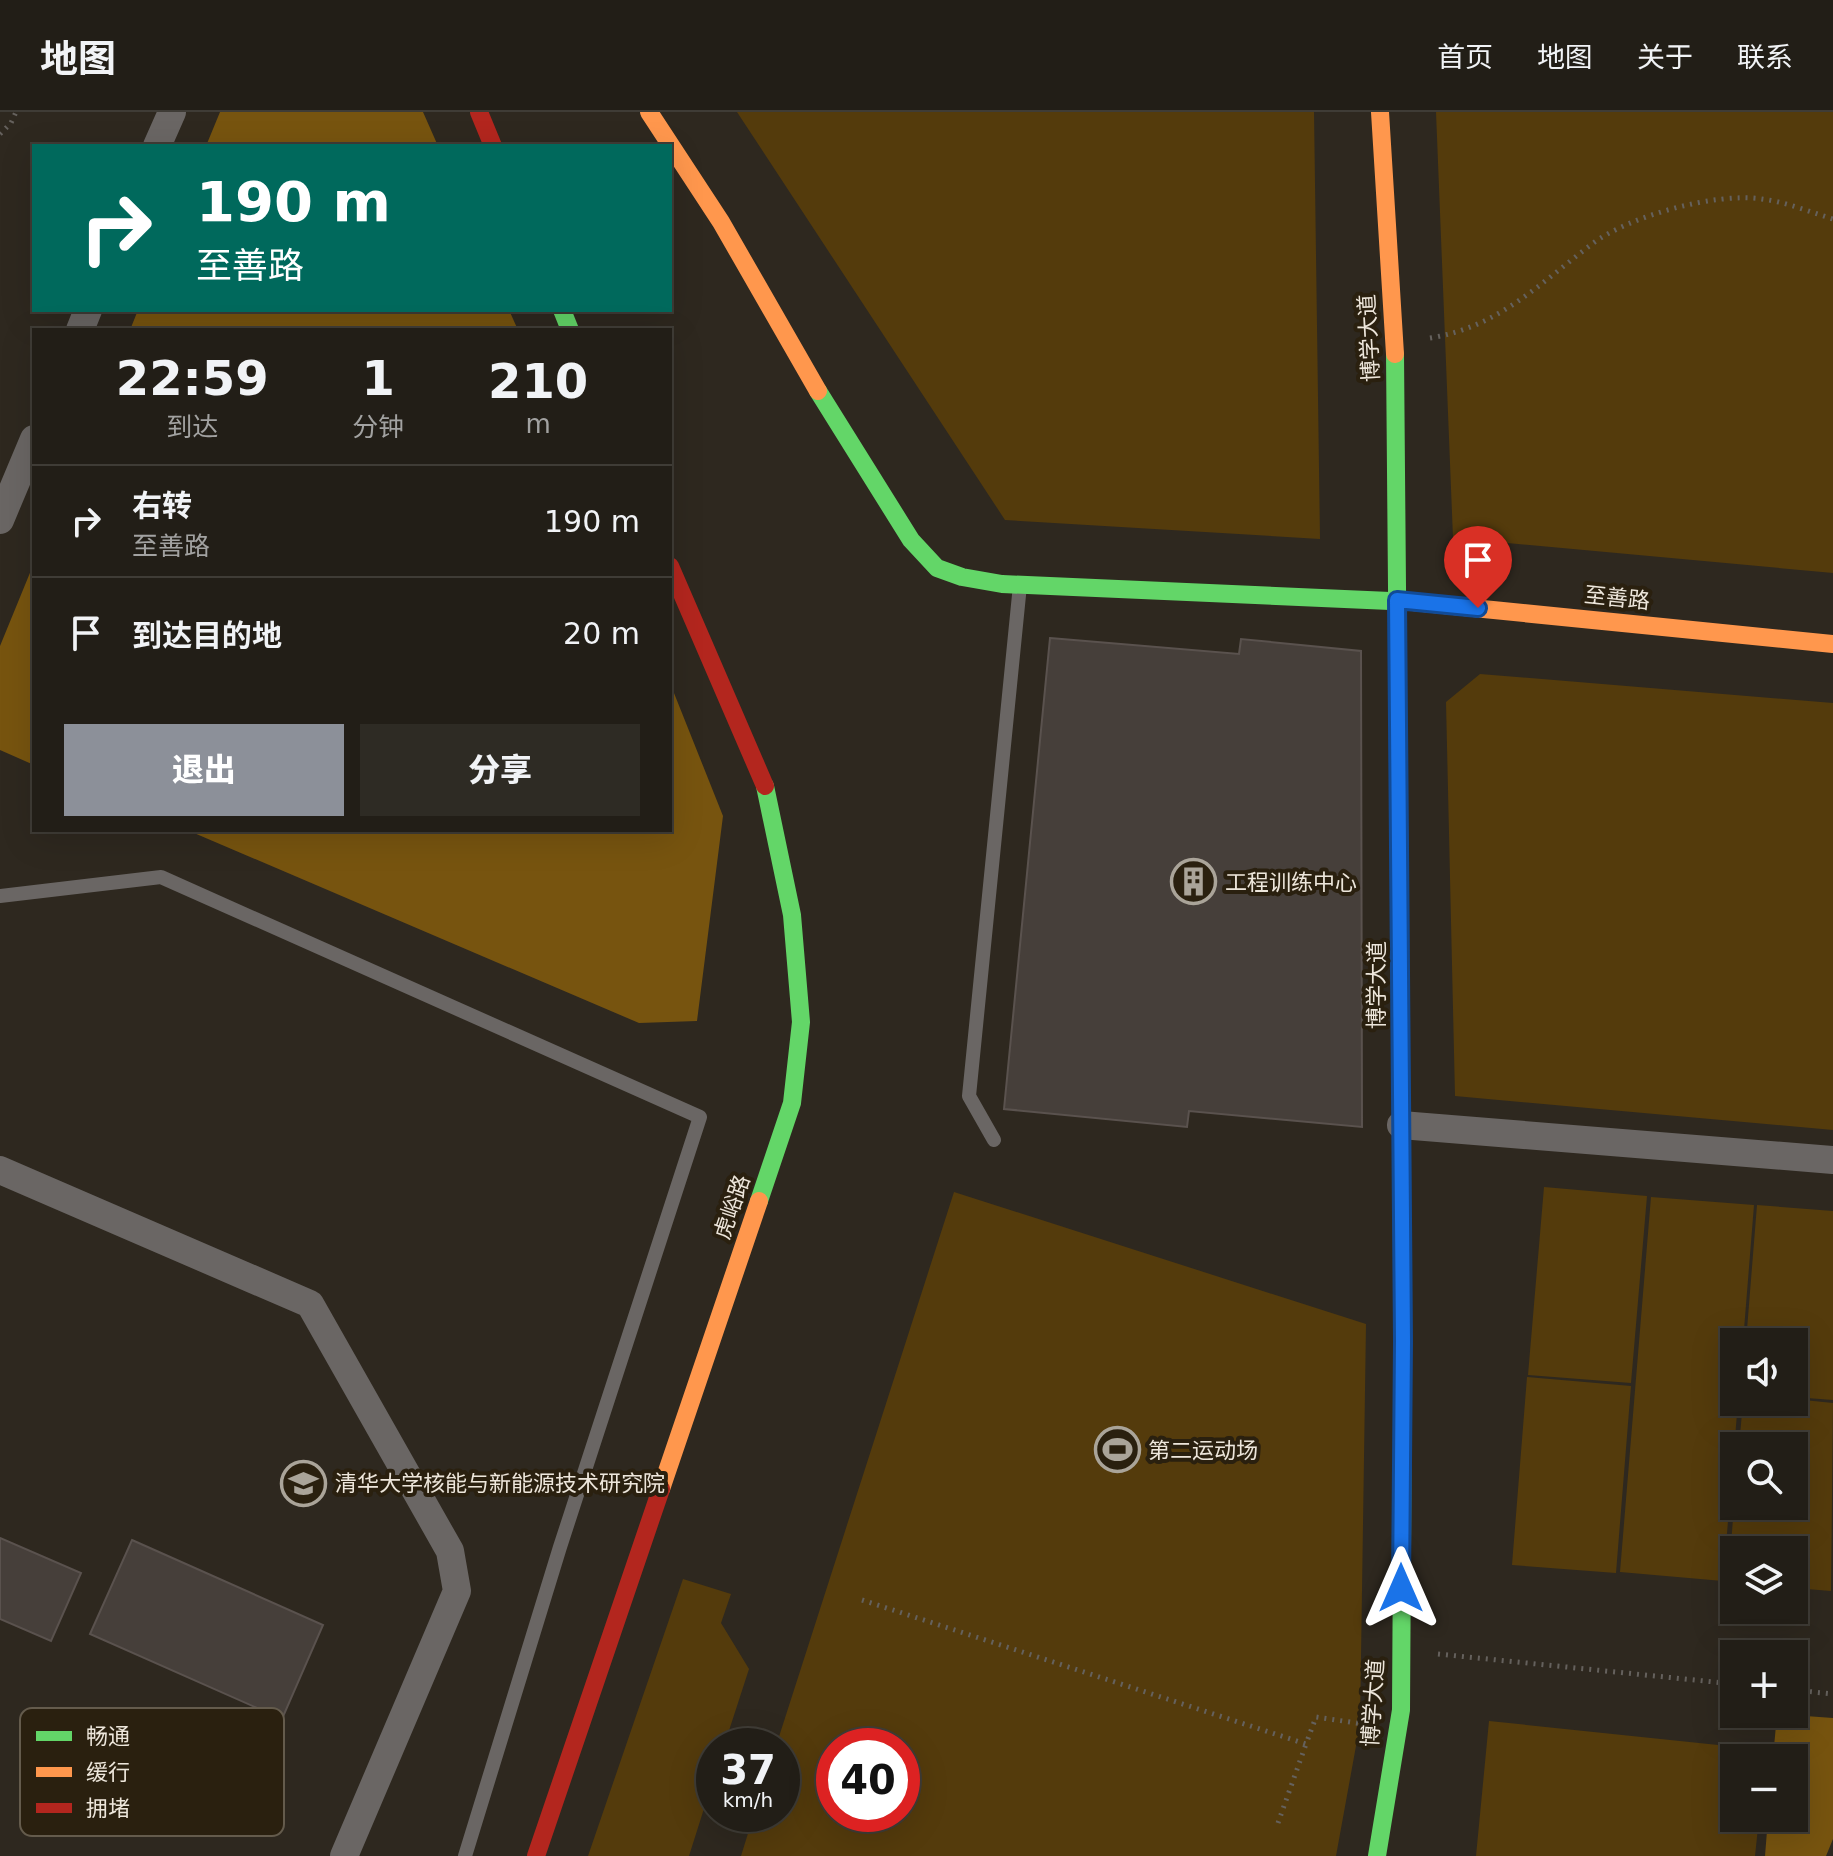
<!DOCTYPE html>
<html lang="zh">
<head>
<meta charset="utf-8">
<style>
	:root { --surface:#221e17; --page:#2e2b24; --text:#f1f3f6; --muted:#a2a2a1; --line:#3f3c36; --accent:#8c9099 }
	body { margin:0; font-family:"DejaVu Sans","Noto Sans SC",sans-serif; background:var(--page); color:var(--text); height:100vh; display:flex; flex-direction:column; font-size:30px; white-space:nowrap }
	* { box-sizing:border-box; margin:0 }
	p { font-size:26px; color:var(--muted) }
	.icon { flex:none; width:44px; height:44px; fill:none; stroke:currentColor; stroke-width:2; stroke-linecap:round; stroke-linejoin:round }
	.map { position:relative; flex:1; overflow:hidden }
	.sheet { position:absolute; left:32px; top:216px; width:640px; height:504px; display:flex; flex-direction:column; background:var(--surface); border-radius:0px; box-shadow:0 8px 32px #0002,0 0 0 2px var(--line) }
	.sheet>* { flex:none }
	.top-card { position:absolute; left:32px; top:32px; width:640px; height:168px; border-radius:0px; box-shadow:0 8px 32px #0002,0 0 0 2px var(--line); background:#00695c; color:#fff; overflow:hidden }
	.fabs { position:absolute; left:1720px; top:1216px; display:grid; gap:16px }
	.fabs a { display:grid; place-items:center; width:88px; height:88px; border-radius:0px; background:var(--surface); box-shadow:0 8px 32px #0002,0 0 0 2px var(--line); font-size:40px }
	.speed { position:absolute; left:696px; top:1616px; display:flex; gap:16px; font-size:40px; font-weight:700; text-align:center }
	.speed>* { display:grid; place-content:center; width:104px; height:104px; border-radius:50%; background:var(--surface); box-shadow:0 8px 32px #0002,0 0 0 2px var(--line); line-height:1 }
	.speed small { font-size:20px; font-weight:400 }
	.speed .limit { border:12px solid #d22; background:#fff; color:#111 }
	.pin { position:absolute; display:grid; place-items:center; width:68px; height:68px; color:#fff; margin:-82px -34px; border-radius:50% 50% 50% 0; rotate:-45deg; box-shadow:0 0 8px #0007 }
	.pin .icon { rotate:45deg }
	.me { position:absolute; width:88px; margin:-44px; rotate:0deg; stroke-linejoin:round; filter:drop-shadow(0 0 6px #0008) }
	.turn { display:flex; align-items:center; gap:28px; height:168px; padding:0 32px; font-size:36px }
	.turn .icon { width:104px; height:104px; stroke-width:2.5 }
	.turn b { display:block; font-size:56px; line-height:68px }
	.eta { display:flex; justify-content:space-evenly; align-items:center; height:136px; text-align:center }
	.eta b { font-size:48px; font-weight:800; line-height:56px }
	.primary-button { display:flex; gap:16px; margin-top:auto; padding:16px 32px }
	.primary-button a { flex:1; height:92px; border-radius:0px; background:var(--accent); color:#fff; font-size:32px; font-weight:800; line-height:92px; text-align:center }
	.primary-button a+a { background:var(--page); color:var(--text) }
	ul { padding:0; list-style:none }
	li { display:flex; align-items:center; gap:24px; height:112px; padding:0 32px; border-top:2px solid var(--line) }
	li div { flex:1 }
	li b { display:block; font-size:30px }
	li em { font-style:normal }
	header { display:flex; align-items:center; gap:48px; box-sizing:border-box; height:112px; padding:0 40px; background:var(--surface); border-bottom:2px solid var(--line) }
	header strong { font-size:38px }
	nav { display:flex; gap:44px; margin-inline-start:auto; font-size:28px }
	.map>svg:first-child { display:block }
	.green { fill:#543b0c; fill-rule:evenodd }
	.forest { fill:#77540f }
	.building { fill:#463f3a; stroke:#5a524e; stroke-width:2 }
	.lines { fill:none; stroke-linecap:round; stroke-linejoin:round }
	.path { stroke:#65615d; stroke-width:5; stroke-dasharray:2 6; stroke-linecap:butt }
	.lane { stroke:#6a6664; stroke-width:14 }
	.street { stroke:#6a6664; stroke-width:28 }
	.fast { stroke:#63d668; stroke-width:18 }
	.slow { stroke:#ff974d; stroke-width:18 }
	.jam { stroke:#b3261e; stroke-width:18 }
	.route-casing { stroke:#114b97; stroke-width:20 }
	.route { stroke:#1a73e8; stroke-width:14 }
	.labels { text-anchor:middle; dominant-baseline:central; stroke-width:8; stroke-linejoin:round; paint-order:stroke }
	.street-label { font-size:22px; fill:#ede6db; stroke:#2a200f }
	.poi-label { font-size:22px; fill:#ede6db; stroke:#2a200f; text-anchor:start }
	.key { fill:#2a200f; stroke:#645b4c; stroke-width:2 }
	.key-label { font-size:22px; fill:#ede6db }
</style>
</head>
<body>
<header>
<strong>地图</strong>
<nav><a>首页</a><a>地图</a><a>关于</a><a>联系</a></nav>
</header>
<div class="map">
<svg width="1833" height="1744" viewBox="0 0 1833 1744">
	<rect width="100%" height="100%" fill="#2e281f"/>
	<!-- green -->
	<path class="green" d="M 737,0 L 1314,0 L 1320,427 L 1005,408 Z
		M 1436,0 L 1833,0 L 1833,461 L 1453,426 Z
		M 1480,562 L 1833,591 L 1833,1018 L 1455,984 L 1446,590 Z
		M 1544,1075 L 1647,1084 L 1631,1271 L 1528,1263 Z
		M 954,1080 L 1366,1212 L 1360,1612 L 1336,1744 L 741,1744 L 754,1702 L 782,1702 L 782,1634 L 776,1634 ZM 834,1634 L 902,1634 L 902,1702 L 834,1702 Z
		M 1651,1085 L 1754,1093 L 1743,1230 L 1734,1230 L 1734,1290 L 1738,1290 L 1723,1469 L 1620,1460 Z
		M 1757,1093 L 1833,1099 L 1833,1288 L 1794,1285 L 1794,1230 L 1746,1230 Z
		M 1527,1265 L 1631,1274 L 1616,1461 L 1512,1453 Z
		M 1794,1287 L 1833,1291 L 1831,1479 L 1794,1476 L 1794,1438 L 1734,1438 L 1734,1471 L 1728,1471 L 1734,1394 L 1794,1394 L 1794,1334 L 1739,1334 L 1743,1290 L 1794,1290 Z
		M 683,1467 L 731,1482 L 721,1511 L 749,1557 L 724,1634 L 714,1634 L 714,1665 L 689,1744 L 588,1744 Z
		M 1489,1609 L 1766,1638 L 1765,1646 L 1734,1646 L 1734,1706 L 1759,1706 L 1755,1744 L 1476,1744 Z"/>
	<!-- forest -->
	<path class="forest" d="M 220,0 L 423,0 L 438,34 L 206,34 Z
		M 138,198 L 509,198 L 518,218 L 130,218 Z
		M 34,451 L 34,653 L 0,638 L 0,534 Z
		M 670,571 L 723,704 L 697,909 L 639,911 L 187,718 L 670,718 Z
		M 1777,1602 L 1833,1606 L 1833,1727 L 1826,1744 L 1765,1744 L 1768,1706 L 1794,1706 L 1794,1646 L 1773,1646 Z"/>
	<!-- building -->
	<path class="building" d="M 1050,526 L 1239,542 L 1241,527 L 1361,539 L 1362,1015 L 1189,999 L 1187,1015 L 1004,997 Z
		M 0,1426 L 81,1461 L 51,1529 L 0,1507 Z
		M 132,1428 L 323,1513 L 282,1607 L 90,1522 Z"/>
	<g class="lines">
		<!-- path -->
		<path class="path" d="M 0,22 L 11,11 L 16,0
			M 1430,226 C 1499,215 1539,172 1592,132 C 1629,104 1716,80 1762,87 C 1786,90 1810,100 1833,107
			M 862,1488 L 1306,1632 L 1316,1605 L 1363,1612
			M 1438,1542 L 1734,1572
			M 1794,1578 L 1833,1582
			M 1278,1711 L 1306,1632"/>
		<!-- lane -->
		<path class="lane" d="M 0,784 L 161,765 L 700,1005 L 560,1435 L 465,1744
			M 994,1028 L 969,984 L 1020,473"/>
		<!-- street -->
		<path class="street" d="M 157,34 L 172,0
			M 80,218 L 88,198
			M 0,408 L 34,327
			M 1401,1013 L 1833,1048
			M 0,1058 L 310,1192 L 450,1439 L 457,1479 L 344,1744"/>
		<!-- fast -->
		<path class="fast" d="M 562,198 L 570,218
			M 1395,242 L 1399,708
			M 818,279 L 911,428 L 937,456 L 962,465 L 1002,472 L 1413,490
			M 759,1089 L 792,991 L 801,910 L 792,803 L 765,674
			M 1377,1744 L 1401,1598 L 1403,1271"/>
		<!-- slow -->
		<path class="slow" d="M 649,0 L 721,110 L 818,279
			M 1380,0 L 1395,242
			M 1413,490 L 1833,532
			M 1399,708 L 1403,1271
			M 661,1377 L 759,1089"/>
		<!-- jam -->
		<path class="jam" d="M 479,0 L 493,34
			M 670,454 L 765,674
			M 536,1744 L 661,1377"/>
	</g>
	<g class="lines">
		<defs>
			<path id="route" d="M 1401,1476 L 1403,1229 L 1397,488 L 1478,496"/>
		</defs>
		<!-- route casing -->
		<use href="#route" class="route-casing"/>
		<!-- route -->
		<use href="#route" class="route"/>
	</g>
	<!-- icons -->
	<defs>
		<symbol id="building-ring" viewBox="-11 -11 22 22"><circle r="9.5" fill="#2a200f" stroke="#aaa499" stroke-width="1.5"/><path d="M-4-6H4V6H1V3H-1V6H-4ZM-2.5-4.3h1.7v1.8h-1.7ZM.8-4.3h1.7v1.8H.8ZM-2.5-1h1.7V.8h-1.7ZM.8-1h1.7V.8H.8Z" fill="#aaa499"/></symbol>
		<symbol id="stadium-ring" viewBox="-11 -11 22 22"><circle r="9.5" fill="#2a200f" stroke="#aaa499" stroke-width="1.5"/><path d="M0-5a6.5 5 0 1 0 0 10a6.5 5 0 1 0 0-10ZM-3.5-1.8h7v3.6h-7Z" fill="#aaa499"/></symbol>
		<symbol id="university-ring" viewBox="-11 -11 22 22"><circle r="9.5" fill="#2a200f" stroke="#aaa499" stroke-width="1.5"/><path d="M0-5L7-2L0 1L-7-2ZM-4 1L0 2.5L4 1V4Q0 6-4 4Z" fill="#aaa499"/></symbol>
	</defs>
	<g fill-rule="evenodd">
		<use href="#building-ring" x="1168" y="744" width="51" height="51"/>
		<use href="#stadium-ring" x="1092" y="1312" width="51" height="51"/>
		<use href="#university-ring" x="278" y="1346" width="51" height="51"/>
	</g>
	<g class="labels">
		<!-- street labels -->
		<g class="street-label">
			<text transform="translate(1369 226) rotate(-93)">博学大道</text>
			<text transform="translate(1617 486) rotate(6)">至善路</text>
			<text transform="translate(1376 873) rotate(-90)">博学大道</text>
			<text transform="translate(732 1095) rotate(-71)">虎峪路</text>
			<text transform="translate(1373 1591) rotate(-86)">博学大道</text>
		</g>
		<!-- poi labels -->
		<g class="poi-label">
			<text x="1225" y="770">工程训练中心</text>
			<text x="1148" y="1338">第二运动场</text>
			<text x="335" y="1371">清华大学核能与新能源技术研究院</text>
		</g>
	</g>
	<!-- legend -->
	<rect x="20" y="1596" width="264" height="128" rx="12" class="key"/>
	<rect x="36" y="1619" width="36" height="10" fill="#63d668"/>
	<rect x="36" y="1655" width="36" height="10" fill="#ff974d"/>
	<rect x="36" y="1691" width="36" height="10" fill="#b3261e"/>
	<g class="key-label">
		<text x="86" y="1632">畅通</text>
		<text x="86" y="1668">缓行</text>
		<text x="86" y="1704">拥堵</text>
	</g>
</svg>
<div class="fabs">
<a><svg class="icon" aria-label="sound" viewBox="0 0 24 24"><path d="M4 9h4l5-4v14l-5-4H4zM17 9q2 3 0 6"/></svg></a>
<a><svg class="icon" aria-label="search" viewBox="0 0 24 24"><circle cx="10" cy="10" r="6"/><path d="M15 15l6 6"/></svg></a>
<a><svg class="icon" aria-label="layers" viewBox="0 0 24 24"><path d="M12 4l9 5-9 5-9-5zM3 14l9 5 9-5"/></svg></a>
<a>+</a>
<a>−</a>
</div>
<div class="speed"><div>37<small>km/h</small></div><div class="limit">40</div></div>
<div class="pin" style="left:1478px;top:496px;background:#d93025"><svg class="icon" aria-label="arrive" viewBox="0 0 24 24"><path d="M6 21V4h12l-3 4 3 4H6"/></svg></div>
<svg class="me" style="left:1401px;top:1476px" viewBox="-20 -20 40 40"><path d="M0-17L14 15 0 8-14 15z" fill="#1a73e8" stroke="#fff" stroke-width="4"/></svg>
<div class="top-card">
<div class="turn"><svg class="icon" aria-label="right" viewBox="0 0 24 24"><path d="M7 20v-9h11M14 6l5 5-5 5"/></svg><div><b>190 m</b>至善路</div></div>
</div>
<section class="sheet">
<div class="eta">
<div><b>22:59</b><p>到达</p></div>
<div><b>1</b><p>分钟</p></div>
<div><b>210</b><p>m</p></div>
</div>
<ul>
<li><svg class="icon" aria-label="right" viewBox="0 0 24 24"><path d="M7 20v-9h11M14 6l5 5-5 5"/></svg><div><b>右转</b><p>至善路</p></div><em>190 m</em></li>
<li><svg class="icon" aria-label="arrive" viewBox="0 0 24 24"><path d="M6 21V4h12l-3 4 3 4H6"/></svg><div><b>到达目的地</b></div><em>20 m</em></li>
</ul>
<div class="primary-button"><a>退出</a><a>分享</a></div>
</section>
</div>
</body>
</html>
